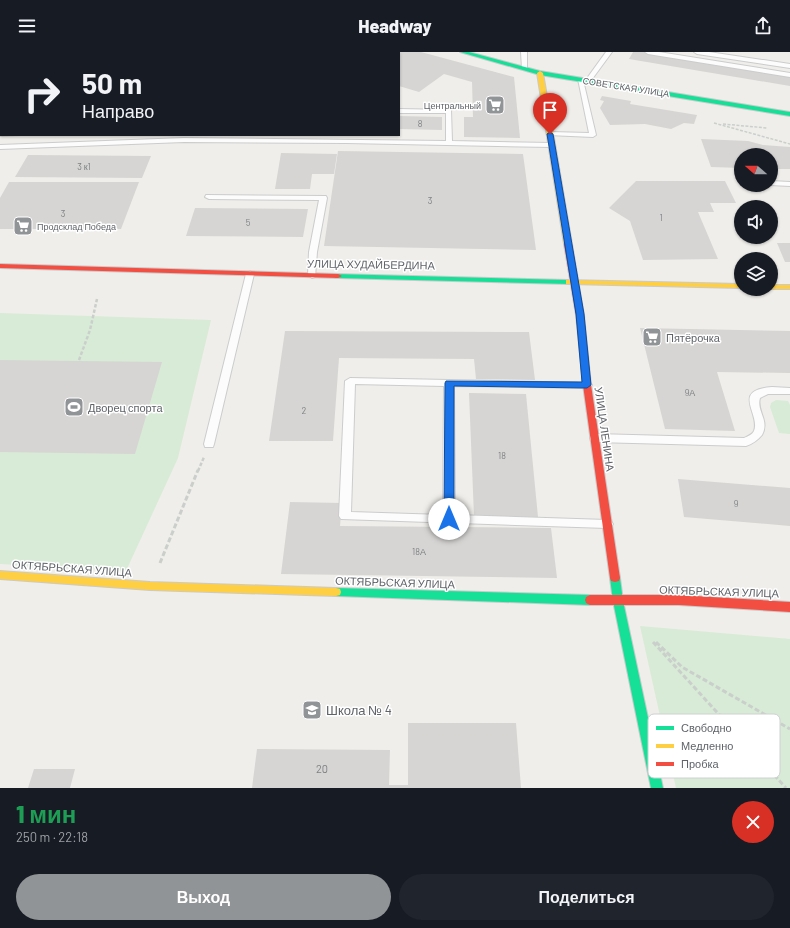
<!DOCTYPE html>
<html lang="ru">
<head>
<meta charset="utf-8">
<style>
	:root { --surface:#171b24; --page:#20242c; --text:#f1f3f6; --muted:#9ea1a6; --accent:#919496 }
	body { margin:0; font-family:Barlow,sans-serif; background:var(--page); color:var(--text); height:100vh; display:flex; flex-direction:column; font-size:15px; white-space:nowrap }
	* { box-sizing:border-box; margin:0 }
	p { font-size:13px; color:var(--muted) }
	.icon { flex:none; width:22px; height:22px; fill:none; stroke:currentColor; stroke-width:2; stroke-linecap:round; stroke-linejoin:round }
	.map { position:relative; height:736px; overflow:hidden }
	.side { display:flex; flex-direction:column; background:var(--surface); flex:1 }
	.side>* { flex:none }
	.banner { position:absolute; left:0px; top:0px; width:400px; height:84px; box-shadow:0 1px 3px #0004; background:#171b24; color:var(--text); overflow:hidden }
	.needle { width:26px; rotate:290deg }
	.tools { position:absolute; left:734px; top:96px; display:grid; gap:8px }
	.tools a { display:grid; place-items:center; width:44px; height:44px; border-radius:50%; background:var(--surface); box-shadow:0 1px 3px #0004; font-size:20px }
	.pin { position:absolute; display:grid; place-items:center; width:34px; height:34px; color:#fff; margin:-41px -17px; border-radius:50% 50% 50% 0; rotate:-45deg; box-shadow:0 0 4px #0007 }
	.pin .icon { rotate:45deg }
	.me { position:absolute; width:44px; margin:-22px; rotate:0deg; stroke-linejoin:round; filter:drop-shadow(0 0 3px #0008) }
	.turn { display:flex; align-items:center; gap:14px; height:84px; padding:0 16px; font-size:18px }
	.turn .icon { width:52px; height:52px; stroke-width:2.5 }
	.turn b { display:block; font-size:28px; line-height:34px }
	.round { display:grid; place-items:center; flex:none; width:42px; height:42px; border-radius:21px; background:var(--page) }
	.headline { display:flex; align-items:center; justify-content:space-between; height:68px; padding:0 16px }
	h1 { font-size:24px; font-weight:800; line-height:30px; color:#1e9e55 }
	.button { display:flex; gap:8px; margin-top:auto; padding:8px 16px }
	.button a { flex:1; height:46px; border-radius:24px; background:var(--accent); color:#fff; font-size:16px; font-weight:800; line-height:46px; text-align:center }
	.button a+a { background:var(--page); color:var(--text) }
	header { display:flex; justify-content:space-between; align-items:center; height:52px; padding:0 16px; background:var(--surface); font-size:18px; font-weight:800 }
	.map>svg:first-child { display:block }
	.green { fill:#d8ebd6 }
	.building { fill:#d6d5d3 }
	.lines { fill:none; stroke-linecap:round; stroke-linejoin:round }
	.lane-casing { stroke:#cbcccc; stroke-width:2 }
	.fast-casing { stroke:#cacacb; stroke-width:2 }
	.slow-casing { stroke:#cacacb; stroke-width:2 }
	.jam-casing { stroke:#cacacb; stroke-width:2 }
	.path-far2 { stroke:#cacfcc; stroke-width:1.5; stroke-dasharray:3 1.5; stroke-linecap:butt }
	.path-far1 { stroke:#cacfcc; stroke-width:2.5; stroke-dasharray:3.5 2; stroke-linecap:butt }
	.path { stroke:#cacfcc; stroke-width:3; stroke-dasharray:5 2.5; stroke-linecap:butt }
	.lane { fill:#fdfcfc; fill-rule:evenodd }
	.fast { fill:#16e098; fill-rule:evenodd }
	.slow { fill:#ffcf43; fill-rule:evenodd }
	.jam { fill:#f24e42; fill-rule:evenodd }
	.route { fill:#1a73e8; stroke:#114b97 }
	.labels { text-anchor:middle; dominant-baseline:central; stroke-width:3; stroke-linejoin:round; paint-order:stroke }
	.far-street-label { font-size:9px; fill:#5f6368; stroke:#fff }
	.far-poi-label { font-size:9px; fill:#5f6368; stroke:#fff; text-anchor:end }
	.number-label { font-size:9px; fill:#7e8184 }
	.street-label { font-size:11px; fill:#5f6368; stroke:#fff }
	.poi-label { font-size:11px; fill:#5f6368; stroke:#fff; text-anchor:start }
	.near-number-label { font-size:11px; fill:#7e8184 }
	.near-poi-label { font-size:13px; fill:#5f6368; stroke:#fff; text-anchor:start }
	.key { fill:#fff; stroke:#cfd0d2; stroke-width:1 }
	.key-label { font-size:11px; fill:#5f6368 }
</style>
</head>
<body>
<header><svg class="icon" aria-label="menu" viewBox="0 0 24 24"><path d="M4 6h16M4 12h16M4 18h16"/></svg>Headway<svg class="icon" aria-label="share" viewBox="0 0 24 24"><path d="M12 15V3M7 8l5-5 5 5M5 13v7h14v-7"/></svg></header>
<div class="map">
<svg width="790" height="736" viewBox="0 0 790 736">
	<rect width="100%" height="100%" fill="#efeeea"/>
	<!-- green -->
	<path class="green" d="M 0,261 L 211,268 L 178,406 L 126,519 L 0,512 Z
		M 776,348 L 788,349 L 790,353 L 790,382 L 779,381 L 770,355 L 771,351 Z
		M 640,574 L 790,587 L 790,736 L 676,736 Z"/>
	<!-- building -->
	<path class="building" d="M 399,0 L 421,0 L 514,25 L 520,86 L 464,85 L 464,65 L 473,65 L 472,30 L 444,22 L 419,40 L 399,34 Z
		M 633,0 L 653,0 L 790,23 L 790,34 L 629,7 Z
		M 602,44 L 631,49 L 630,52 L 697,63 L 694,72 L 684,71 L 671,77 L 645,72 L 610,73 L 600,56 L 604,49 L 600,48 Z
		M 399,64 L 442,65 L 442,78 L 399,77 Z
		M 0,83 L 22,83 L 22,84 L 0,85 Z
		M 701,87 L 748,89 L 763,93 L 790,95 L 790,117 L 771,117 L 771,103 L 741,103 L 741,116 L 711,115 Z
		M 338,99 L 523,102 L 536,198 L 324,194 Z
		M 281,101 L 337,102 L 334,122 L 312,122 L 310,137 L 275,137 Z
		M 28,103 L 151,104 L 142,126 L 15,125 Z
		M 636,129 L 725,129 L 736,151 L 710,151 L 714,160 L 698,160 L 718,207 L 643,208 L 630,169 L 609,156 Z
		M 9,130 L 139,130 L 121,177 L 0,177 L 0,146 Z
		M 195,156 L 308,157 L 303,185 L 186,184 Z
		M 777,191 L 790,191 L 790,210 L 785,210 Z
		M 640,276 L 790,279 L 790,321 L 717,320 L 735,379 L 665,377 Z
		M 285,279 L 529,280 L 535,328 L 476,327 L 474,307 L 339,306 L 333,389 L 269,389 Z
		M 0,308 L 162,310 L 135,402 L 0,400 Z
		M 469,341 L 526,342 L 538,465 L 474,464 Z
		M 678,427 L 790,436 L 790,474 L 684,465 Z
		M 290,450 L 342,451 L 340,474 L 551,476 L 557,526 L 281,522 Z
		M 408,671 L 516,671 L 521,736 L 252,736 L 257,697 L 390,698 L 389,733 L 408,733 Z
		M 34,717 L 75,717 L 70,736 L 28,736 Z"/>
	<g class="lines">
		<defs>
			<path id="lane" d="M 521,0 L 527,0 L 527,18 L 522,17 Z
				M 606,0 L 612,0 L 590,30 L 586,30 L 585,29 Z
				M 645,0 L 659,0 L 790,21 L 790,25 L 648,2 Z
				M 694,0 L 709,0 L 790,12 L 790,16 L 697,2 Z
				M 0,8 L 1,8 L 1,12 L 0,12 Z
				M 578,27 L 583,28 L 596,83 L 593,85 L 548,83 L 548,81 L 550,80 L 589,81 Z
				M 399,57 L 451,58 L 452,89 L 551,91 L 555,93 L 551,95 L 346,91 L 184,90 L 0,97 L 0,93 L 184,86 L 446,89 L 446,61 L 399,61 Z
				M 0,62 L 1,62 L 1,66 L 0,66 Z
				M 771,129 L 790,130 L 790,134 L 770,133 Z
				M 206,143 L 326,144 L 327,146 L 317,200 L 315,225 L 312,226 L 308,223 L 309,200 L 319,148 L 209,147 L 205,145 Z
				M 250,219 L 254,222 L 214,392 L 213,395 L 205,395 L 204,392 L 246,222 Z
				M 350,326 L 590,331 L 592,333 L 587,336 L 454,334 L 455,463 L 607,468 L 611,469 L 613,472 L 611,475 L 607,476 L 341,467 L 339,464 L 345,329 ZM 355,332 L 444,334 L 443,463 L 351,460 Z
				M 772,335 L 790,336 L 790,342 L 768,342 L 760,346 C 756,359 770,368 762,383 C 758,388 752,392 746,394 L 595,390 L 591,389 L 590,386 L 591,383 L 595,382 L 744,386 C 748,384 752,383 754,379 C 761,362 730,338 772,335 Z"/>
			<path id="fast" d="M 460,0 L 469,0 L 540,19 L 790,60 L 790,64 L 540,23 Z
				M 335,222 L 569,228 L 573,230 L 569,232 L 338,226 L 335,226 Z
				M 615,522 L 619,523 L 620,526 L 623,549 L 663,736 L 651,736 L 613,549 L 610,526 L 611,523 Z
				M 336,536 L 590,543 L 594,545 L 595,548 L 594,551 L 590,553 L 336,544 L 332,543 L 331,540 L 332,537 Z"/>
			<path id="slow" d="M 540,19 L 543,21 L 572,192 L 568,194 L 564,192 L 537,21 Z
				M 566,228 L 741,232 L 741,236 L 569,232 L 566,232 Z
				M 771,233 L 790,233 L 790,237 L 770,237 L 771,237 Z
				M 0,519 L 150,530 L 336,536 L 340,537 L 341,540 L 340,543 L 336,544 L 150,538 L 0,527 Z"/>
			<path id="jam" d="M 565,190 L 568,190 L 572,192 L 584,263 L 591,333 L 620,526 L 619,529 L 615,530 L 611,529 L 610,526 L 583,333 L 576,263 L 564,192 Z
				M 0,212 L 338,222 L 342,224 L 338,226 L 0,216 Z
				M 590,543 L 679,543 L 790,550 L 790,560 L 679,553 L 590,553 L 586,551 L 585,548 L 586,545 Z"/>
		</defs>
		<!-- lane casing -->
		<use href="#lane" class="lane-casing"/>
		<!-- fast casing -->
		<use href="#fast" class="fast-casing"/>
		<!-- slow casing -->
		<use href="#slow" class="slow-casing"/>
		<!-- jam casing -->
		<use href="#jam" class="jam-casing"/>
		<!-- path-far2 -->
		<path class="path-far2" d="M 714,71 L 790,92
			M 723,72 L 767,76"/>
		<!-- path-far1 -->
		<path class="path-far1" d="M 79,308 L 90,278 L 97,247
			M 198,419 L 204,405"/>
		<!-- path -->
		<path class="path" d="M 160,511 L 198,418
			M 653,590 L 786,736
			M 656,590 L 682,615 L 790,677"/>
		<!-- lane -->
		<use href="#lane" class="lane"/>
		<!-- fast -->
		<use href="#fast" class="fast"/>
		<!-- slow -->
		<use href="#slow" class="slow"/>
		<!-- jam -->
		<use href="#jam" class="jam"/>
	</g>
	<!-- route -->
	<path class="route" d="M 550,80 L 553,82 L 584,262 L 591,333 L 587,336 L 454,334 L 454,467 L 452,470 L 445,470 L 444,467 L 445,331 L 446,329 L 582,330 L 576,262 L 547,82 Z"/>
	<!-- icons -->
	<defs>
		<symbol id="supermarket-square" viewBox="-11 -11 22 22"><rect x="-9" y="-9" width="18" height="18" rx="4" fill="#919496" stroke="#fff"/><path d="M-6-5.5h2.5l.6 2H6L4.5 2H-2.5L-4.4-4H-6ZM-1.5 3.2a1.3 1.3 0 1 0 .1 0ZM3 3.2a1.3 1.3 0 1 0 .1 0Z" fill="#fff"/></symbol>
		<symbol id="stadium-square" viewBox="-11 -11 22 22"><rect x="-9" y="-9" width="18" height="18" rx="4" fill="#919496" stroke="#fff"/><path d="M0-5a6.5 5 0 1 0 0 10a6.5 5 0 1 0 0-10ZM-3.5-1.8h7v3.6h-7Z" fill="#fff"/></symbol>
		<symbol id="school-square" viewBox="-11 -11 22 22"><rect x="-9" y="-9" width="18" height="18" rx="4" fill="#919496" stroke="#fff"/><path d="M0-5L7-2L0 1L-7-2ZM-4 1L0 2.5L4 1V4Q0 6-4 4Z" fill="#fff"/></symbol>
	</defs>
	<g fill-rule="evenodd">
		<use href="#supermarket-square" x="484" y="42" width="22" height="22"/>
		<use href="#supermarket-square" x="12" y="163" width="22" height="22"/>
		<use href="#supermarket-square" x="641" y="274" width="22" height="22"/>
		<use href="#stadium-square" x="63" y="344" width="22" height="22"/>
		<use href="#school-square" x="301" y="647" width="22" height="22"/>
	</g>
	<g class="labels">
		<!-- far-street labels -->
		<g class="far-street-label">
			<text transform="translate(626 35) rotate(9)">СОВЕТСКАЯ УЛИЦА</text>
		</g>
		<!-- far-poi labels -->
		<g class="far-poi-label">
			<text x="481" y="53">Центральный</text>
			<text x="37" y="174" text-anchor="start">Продсклад Победа</text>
		</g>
		<!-- number labels -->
		<g class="number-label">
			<text x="420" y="71">8</text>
			<text x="84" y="114">3 к1</text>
			<text x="430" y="148">3</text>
			<text x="63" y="161">3</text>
			<text x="661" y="165">1</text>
			<text x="248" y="170">5</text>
			<text x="690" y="340">9А</text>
			<text x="304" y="358">2</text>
			<text x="502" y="403">18</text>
			<text x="736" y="451">9</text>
			<text x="419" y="499">18А</text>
		</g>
		<!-- street labels -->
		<g class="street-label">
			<text transform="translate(371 212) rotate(1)">УЛИЦА ХУДАЙБЕРДИНА</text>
			<text transform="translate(605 377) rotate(82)">УЛИЦА ЛЕНИНА</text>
			<text transform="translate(72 516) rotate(4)">ОКТЯБРЬСКАЯ УЛИЦА</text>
			<text transform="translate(395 530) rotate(2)">ОКТЯБРЬСКАЯ УЛИЦА</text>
			<text transform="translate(719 539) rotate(2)">ОКТЯБРЬСКАЯ УЛИЦА</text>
		</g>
		<!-- poi labels -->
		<g class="poi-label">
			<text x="666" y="285">Пятёрочка</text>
			<text x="88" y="355">Дворец спорта</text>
		</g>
		<!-- near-number labels -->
		<g class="near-number-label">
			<text x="322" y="716">20</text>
		</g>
		<!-- near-poi labels -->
		<g class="near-poi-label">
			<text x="326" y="658">Школа № 4</text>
		</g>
	</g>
	<!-- legend -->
	<rect x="648" y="662" width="132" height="64" rx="6" class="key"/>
	<rect x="656" y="674" width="18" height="4" fill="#16e098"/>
	<rect x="656" y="692" width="18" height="4" fill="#ffcf43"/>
	<rect x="656" y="710" width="18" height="4" fill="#f24e42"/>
	<g class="key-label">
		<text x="681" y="680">Свободно</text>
		<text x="681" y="698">Медленно</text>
		<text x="681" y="716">Пробка</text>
	</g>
</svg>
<div class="tools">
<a><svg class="needle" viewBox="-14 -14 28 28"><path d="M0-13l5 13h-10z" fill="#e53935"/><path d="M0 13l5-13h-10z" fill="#9ea1a6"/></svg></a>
<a><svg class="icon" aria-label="sound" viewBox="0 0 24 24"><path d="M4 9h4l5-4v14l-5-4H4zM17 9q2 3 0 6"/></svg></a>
<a><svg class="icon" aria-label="layers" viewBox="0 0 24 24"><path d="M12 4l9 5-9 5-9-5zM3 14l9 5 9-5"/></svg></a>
</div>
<div class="pin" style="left:550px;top:82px;background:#d93025"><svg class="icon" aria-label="arrive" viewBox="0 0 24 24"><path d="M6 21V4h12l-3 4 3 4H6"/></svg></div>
<svg class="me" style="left:449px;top:467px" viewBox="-20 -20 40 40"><circle r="19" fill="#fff"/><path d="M0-13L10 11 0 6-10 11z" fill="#1a73e8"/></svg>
<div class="banner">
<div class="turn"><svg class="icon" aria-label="right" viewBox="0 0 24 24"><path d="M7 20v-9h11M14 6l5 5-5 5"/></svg><div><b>50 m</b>Направо</div></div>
</div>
</div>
<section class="side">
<div class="headline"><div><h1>1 мин</h1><p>250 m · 22:18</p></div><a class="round" style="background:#d93025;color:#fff"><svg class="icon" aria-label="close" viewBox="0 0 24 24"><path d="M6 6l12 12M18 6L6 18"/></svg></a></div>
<div class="button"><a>Выход</a><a>Поделиться</a></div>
</section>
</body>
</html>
